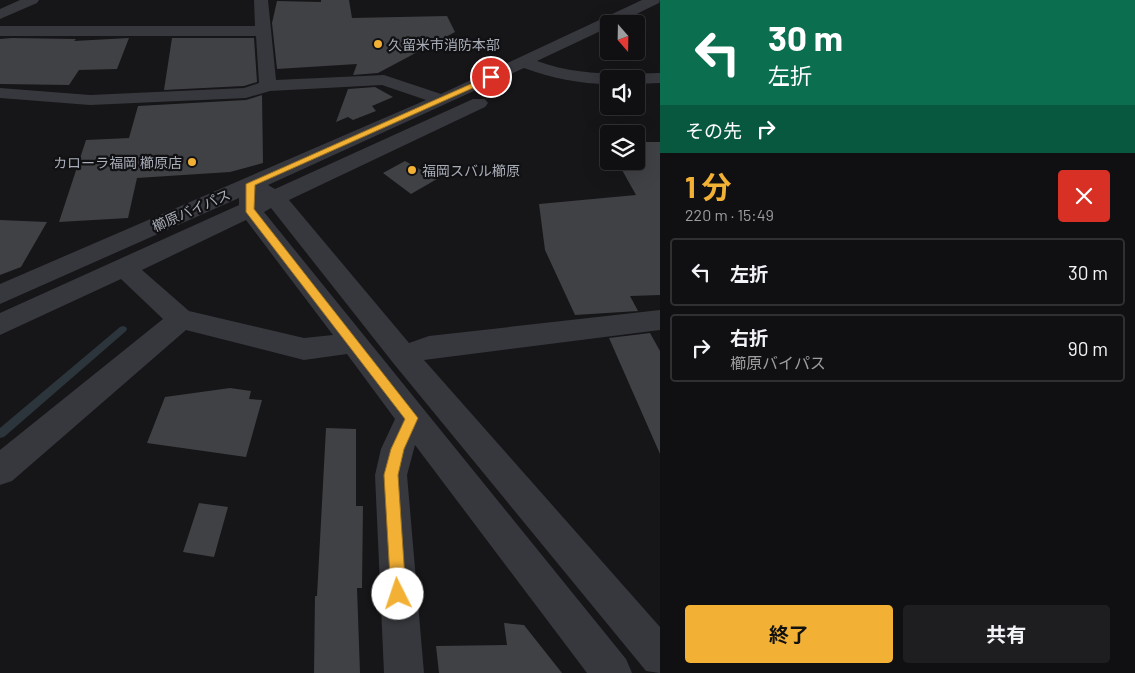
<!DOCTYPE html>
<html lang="ja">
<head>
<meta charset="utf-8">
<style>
	:root { --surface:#101012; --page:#1e1e20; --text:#f1f3f6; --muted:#9c9d9f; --line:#303032; --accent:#f2b134 }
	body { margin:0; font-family:Barlow,"Noto Sans JP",sans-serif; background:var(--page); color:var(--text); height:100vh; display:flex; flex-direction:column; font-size:19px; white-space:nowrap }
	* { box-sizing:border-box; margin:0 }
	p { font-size:16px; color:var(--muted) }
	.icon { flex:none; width:28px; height:28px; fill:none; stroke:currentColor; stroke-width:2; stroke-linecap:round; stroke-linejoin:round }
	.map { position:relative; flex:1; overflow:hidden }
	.side { display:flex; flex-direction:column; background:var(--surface); width:475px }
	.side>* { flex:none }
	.banner { background:#0b6e4f; color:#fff; overflow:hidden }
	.needle { width:32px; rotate:160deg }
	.tools { position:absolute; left:600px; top:15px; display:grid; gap:10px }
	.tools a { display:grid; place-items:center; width:45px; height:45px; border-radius:5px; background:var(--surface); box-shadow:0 5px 20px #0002,0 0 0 1px var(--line); font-size:25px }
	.pin { position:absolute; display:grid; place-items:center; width:42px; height:42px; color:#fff; margin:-21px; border:2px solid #fff; border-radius:50%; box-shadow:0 1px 5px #0007 }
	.me { position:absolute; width:55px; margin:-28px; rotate:356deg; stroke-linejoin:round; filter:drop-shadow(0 0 4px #0008) }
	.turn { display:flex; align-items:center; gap:18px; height:105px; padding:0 25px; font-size:22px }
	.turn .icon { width:65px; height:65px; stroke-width:2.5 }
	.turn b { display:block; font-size:35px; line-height:42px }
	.then { display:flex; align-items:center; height:48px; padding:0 25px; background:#0003; gap:10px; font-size:19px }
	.round { display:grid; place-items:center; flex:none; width:52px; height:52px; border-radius:5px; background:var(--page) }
	.head { display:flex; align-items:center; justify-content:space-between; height:85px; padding:0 25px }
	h1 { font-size:30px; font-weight:700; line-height:38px; color:var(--accent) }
	.primary-button { display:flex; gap:10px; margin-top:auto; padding:10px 25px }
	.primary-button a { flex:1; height:58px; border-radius:5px; background:var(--accent); color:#111; font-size:20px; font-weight:700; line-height:58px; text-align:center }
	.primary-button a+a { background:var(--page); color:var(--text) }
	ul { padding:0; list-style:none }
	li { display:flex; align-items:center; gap:15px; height:68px; margin:0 10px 8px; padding:0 15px; border:2px solid var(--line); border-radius:5px }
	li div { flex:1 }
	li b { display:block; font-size:19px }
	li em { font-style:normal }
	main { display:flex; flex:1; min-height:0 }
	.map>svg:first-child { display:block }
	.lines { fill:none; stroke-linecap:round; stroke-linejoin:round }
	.stream { fill:#2c353c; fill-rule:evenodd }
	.building { fill:#404145 }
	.minor { fill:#37383d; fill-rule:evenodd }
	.route { fill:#f2b134; stroke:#9d7322 }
	.poi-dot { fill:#f2b134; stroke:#111113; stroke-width:2 }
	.labels { text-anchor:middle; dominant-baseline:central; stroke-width:4.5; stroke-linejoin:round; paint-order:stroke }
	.far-poi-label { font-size:14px; fill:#a8adb8; stroke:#111113; text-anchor:start }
	.far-street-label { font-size:14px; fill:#a8adb8; stroke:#111113 }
</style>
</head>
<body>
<main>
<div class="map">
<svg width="660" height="673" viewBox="0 0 660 673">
	<rect width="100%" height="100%" fill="#161618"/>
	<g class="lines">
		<!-- stream -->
		<path class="stream" d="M 123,326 L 126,327 L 127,329 L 126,331 L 4,437 L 0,438 L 0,428 L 120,327 Z"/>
	</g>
	<!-- building -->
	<path class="building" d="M 321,0 L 349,0 L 352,18 L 447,16 L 455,32 L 378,73 L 353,75 L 357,64 L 277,69 L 272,23 L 277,1 L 321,2 Z
		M 12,38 L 76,39 L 74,41 L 129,38 L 117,69 L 79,70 L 69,85 L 0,84 L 0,39 Z
		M 172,38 L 254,38 L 257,82 L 244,86 L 164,90 Z
		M 375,87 L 393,97 L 372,106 L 376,111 L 353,120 L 348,117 L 336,122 L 348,89 Z
		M 262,95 L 263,163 L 230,172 L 137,178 L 128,218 L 59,222 L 86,140 L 129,138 L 138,106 L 246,100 Z
		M 636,142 L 660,142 L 660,295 L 630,296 L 638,311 L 575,315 L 545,250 L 539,204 L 636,195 L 617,161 L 636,161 Z
		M 405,161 L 437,179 L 411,194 L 383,173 Z
		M 0,220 L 47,222 L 21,267 L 0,275 Z
		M 650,333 L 660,351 L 660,454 L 609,338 Z
		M 230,388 L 251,391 L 249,399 L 262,400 L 246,457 L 147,443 L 165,397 Z
		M 326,428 L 356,429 L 356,506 L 363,506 L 362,588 L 357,588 L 360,673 L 314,673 L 315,596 L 317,596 Z
		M 199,503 L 228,507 L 214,557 L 183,552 Z
		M 504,623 L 524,625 L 562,673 L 439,673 L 436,646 L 507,645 Z"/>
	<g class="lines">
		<!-- minor -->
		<path class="minor" d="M 20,0 L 39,0 L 37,3 L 0,19 L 0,9 Z
			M 254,0 L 268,0 L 276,80 L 384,75 L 441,94 L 642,0 L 660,0 L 659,3 L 616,24 L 609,24 L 609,27 L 537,61 C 578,76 618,74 660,73 L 660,83 L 636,84 L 636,79 L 609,79 L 609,84 C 580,84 551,78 524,68 L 268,185 L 275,189 L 473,99 L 485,99 L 488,103 L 485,107 L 289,200 L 409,343 L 429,336 L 660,310 L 660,330 L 424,360 L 660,627 L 660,673 L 646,671 L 394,364 L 271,208 L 264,212 L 626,659 L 632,673 L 587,673 L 415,445 L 407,475 L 424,673 L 384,673 L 375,475 L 381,449 L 395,419 L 347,354 L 304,360 L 186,330 L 12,481 L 0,485 L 0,450 L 163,319 L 121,279 L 0,335 L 0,313 L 239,205 L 239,198 L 0,304 L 0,284 L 426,100 L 382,85 L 270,91 L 246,98 L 90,105 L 0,98 L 0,88 L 90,95 L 244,88 L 259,83 L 256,36 L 0,36 L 0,26 L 255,26 ZM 246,220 L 333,335 L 304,338 L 189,311 L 142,270 Z"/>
	</g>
	<!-- route -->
	<path class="route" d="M 491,75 L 493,79 L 255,185 L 254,209 L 418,418 L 404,449 L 398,475 L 406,594 L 404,599 L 398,601 L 393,599 L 391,594 L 384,475 L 391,449 L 405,419 L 246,212 L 246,184 Z"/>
	<!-- markers -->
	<g class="poi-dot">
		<circle cx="378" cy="44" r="5"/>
		<circle cx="192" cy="162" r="5"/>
		<circle cx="412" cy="170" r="5"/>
	</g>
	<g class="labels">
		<!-- far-poi labels -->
		<g class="far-poi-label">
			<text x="388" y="44">久留米市消防本部</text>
			<text x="182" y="162" text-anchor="end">カローラ福岡 櫛原店</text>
			<text x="422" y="170">福岡スバル櫛原</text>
		</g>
		<!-- far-street labels -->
		<g class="far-street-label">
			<text transform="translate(191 210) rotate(-24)">櫛原バイパス</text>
		</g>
	</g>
</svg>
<div class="tools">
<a><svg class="needle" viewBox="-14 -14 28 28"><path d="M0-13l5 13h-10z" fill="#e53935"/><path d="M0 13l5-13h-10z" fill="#9c9d9f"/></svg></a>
<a><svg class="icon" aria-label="sound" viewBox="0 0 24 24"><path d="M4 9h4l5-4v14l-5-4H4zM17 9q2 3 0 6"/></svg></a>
<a><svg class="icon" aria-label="layers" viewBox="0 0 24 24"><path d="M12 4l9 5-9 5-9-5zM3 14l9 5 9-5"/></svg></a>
</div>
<div class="pin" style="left:491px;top:77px;background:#d93025"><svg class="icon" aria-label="arrive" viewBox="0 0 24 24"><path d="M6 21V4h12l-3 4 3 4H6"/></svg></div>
<svg class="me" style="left:398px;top:594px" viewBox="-20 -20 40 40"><circle r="19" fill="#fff"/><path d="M0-13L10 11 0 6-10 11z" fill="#f2b134"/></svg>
</div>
<section class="side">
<div class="banner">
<div class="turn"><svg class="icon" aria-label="left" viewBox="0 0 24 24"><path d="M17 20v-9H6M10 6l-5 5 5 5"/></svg><div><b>30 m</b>左折</div></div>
<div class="then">その先<svg class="icon" aria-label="right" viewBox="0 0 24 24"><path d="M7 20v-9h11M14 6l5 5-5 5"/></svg></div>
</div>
<div class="head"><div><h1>1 分</h1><p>220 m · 15:49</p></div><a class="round" style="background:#d93025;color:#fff"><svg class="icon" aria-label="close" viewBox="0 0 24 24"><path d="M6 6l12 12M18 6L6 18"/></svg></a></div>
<ul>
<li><svg class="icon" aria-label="left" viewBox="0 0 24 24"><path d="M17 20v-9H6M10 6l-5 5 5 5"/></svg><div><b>左折</b></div><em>30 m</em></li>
<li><svg class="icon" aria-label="right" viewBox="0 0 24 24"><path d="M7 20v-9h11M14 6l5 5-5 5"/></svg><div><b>右折</b><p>櫛原バイパス</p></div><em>90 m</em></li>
</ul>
<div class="primary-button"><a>終了</a><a>共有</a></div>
</section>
</main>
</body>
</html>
